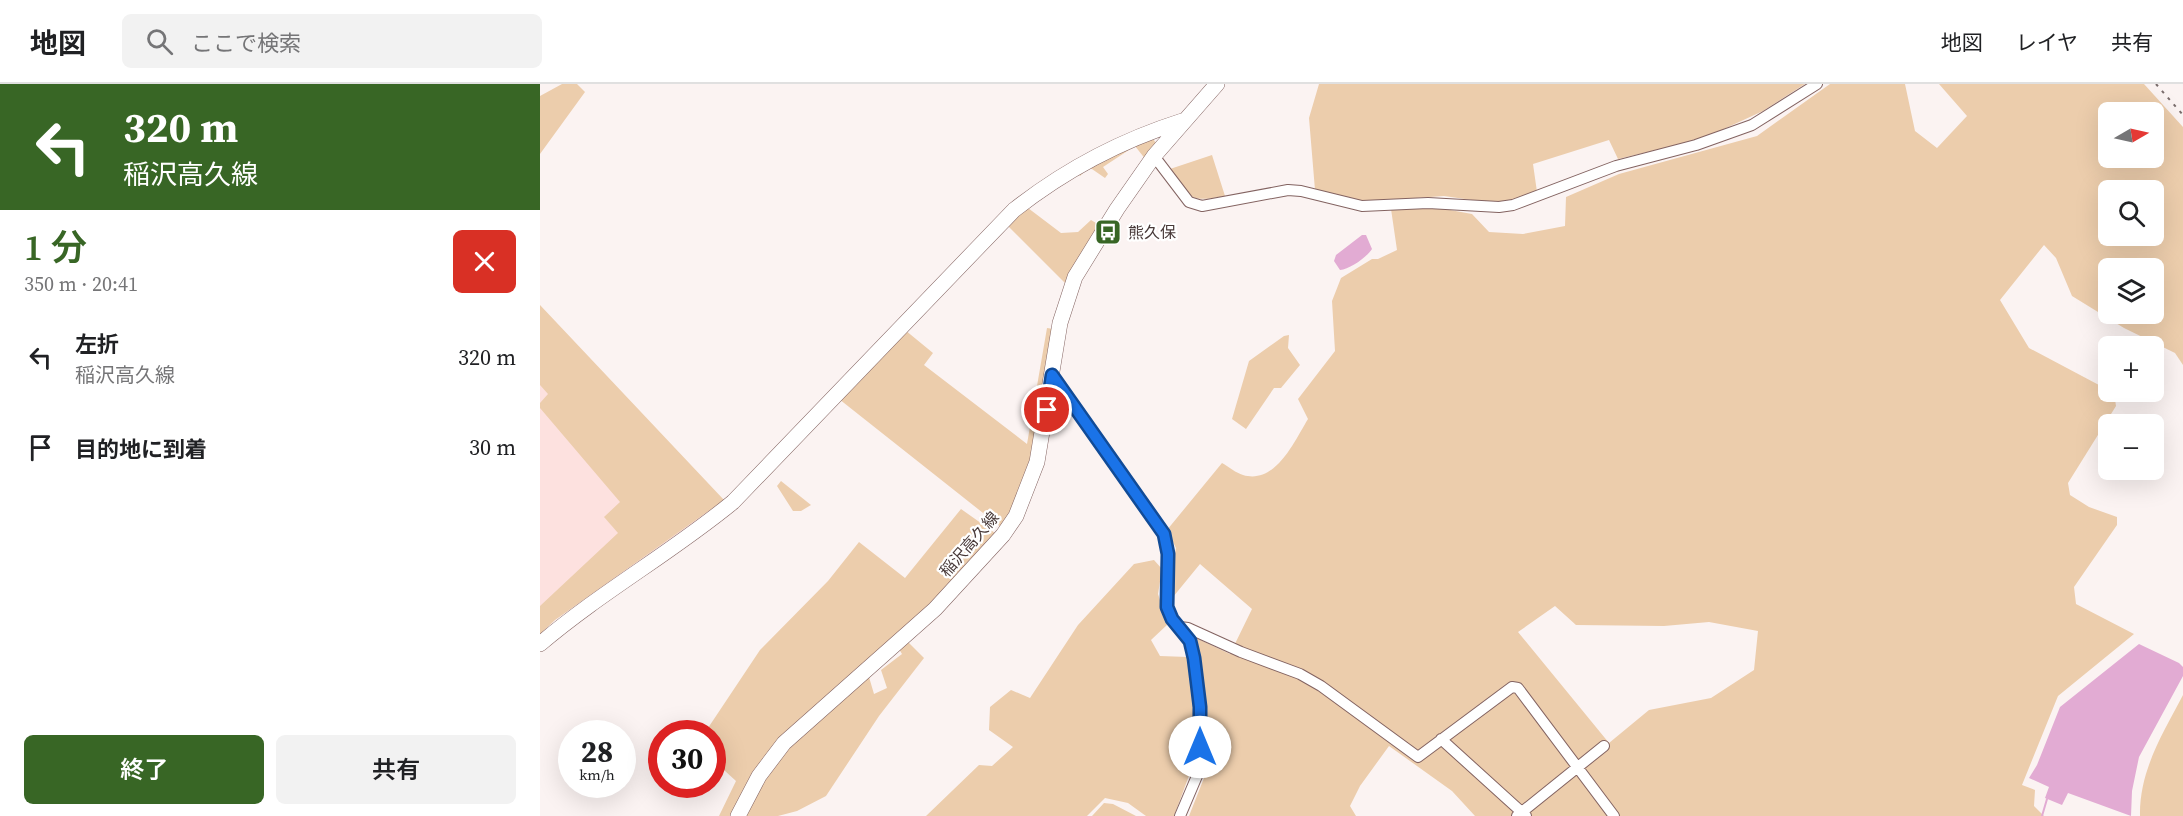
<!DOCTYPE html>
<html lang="ja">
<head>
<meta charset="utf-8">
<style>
	:root { --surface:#fff; --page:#f2f2f2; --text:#202124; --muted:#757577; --line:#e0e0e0; --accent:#386625 }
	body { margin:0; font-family:"Source Serif 4","Noto Sans JP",serif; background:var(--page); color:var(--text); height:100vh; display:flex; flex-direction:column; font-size:22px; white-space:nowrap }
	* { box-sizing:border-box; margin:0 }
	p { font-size:20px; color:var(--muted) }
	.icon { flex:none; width:33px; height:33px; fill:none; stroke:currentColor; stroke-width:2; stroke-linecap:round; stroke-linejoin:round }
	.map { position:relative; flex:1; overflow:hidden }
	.details { display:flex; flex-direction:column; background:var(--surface); width:540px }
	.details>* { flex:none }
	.guide { background:#386625; color:#fff; overflow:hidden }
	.needle { width:39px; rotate:81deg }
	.controls { position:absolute; left:1558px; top:18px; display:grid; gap:12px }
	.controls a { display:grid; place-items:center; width:66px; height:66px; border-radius:9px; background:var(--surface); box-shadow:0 6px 24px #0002; font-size:30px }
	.speed { position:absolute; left:18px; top:636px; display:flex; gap:12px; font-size:30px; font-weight:700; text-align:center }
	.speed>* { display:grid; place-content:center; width:78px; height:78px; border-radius:50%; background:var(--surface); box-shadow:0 6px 24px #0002; line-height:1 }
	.speed small { font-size:15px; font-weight:400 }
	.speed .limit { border:9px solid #d22; background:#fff; color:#111 }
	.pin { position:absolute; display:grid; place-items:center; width:51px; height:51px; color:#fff; margin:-26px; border:3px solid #fff; border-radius:50%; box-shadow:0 2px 6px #0007 }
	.me { position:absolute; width:66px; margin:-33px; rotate:0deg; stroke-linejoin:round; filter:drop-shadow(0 0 4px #0008) }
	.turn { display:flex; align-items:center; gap:21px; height:126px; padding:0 24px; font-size:27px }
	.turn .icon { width:78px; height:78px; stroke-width:2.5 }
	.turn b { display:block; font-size:42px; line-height:51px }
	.round { display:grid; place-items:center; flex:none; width:63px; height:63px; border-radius:9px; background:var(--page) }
	.head { display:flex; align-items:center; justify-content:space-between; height:102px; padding:0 24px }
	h1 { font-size:36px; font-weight:600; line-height:45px; color:var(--accent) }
	.cta { display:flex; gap:12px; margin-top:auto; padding:12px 24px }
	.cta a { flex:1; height:69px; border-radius:9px; background:var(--accent); color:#fff; font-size:24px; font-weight:600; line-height:69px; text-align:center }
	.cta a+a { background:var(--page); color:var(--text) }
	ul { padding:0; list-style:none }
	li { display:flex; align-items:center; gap:18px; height:90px; padding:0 24px }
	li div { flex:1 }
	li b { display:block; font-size:22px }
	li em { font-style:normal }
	header { display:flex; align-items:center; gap:36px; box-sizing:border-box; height:84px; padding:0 30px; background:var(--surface); border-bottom:2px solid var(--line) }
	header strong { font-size:28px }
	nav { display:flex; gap:33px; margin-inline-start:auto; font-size:21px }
	.search { width:420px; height:54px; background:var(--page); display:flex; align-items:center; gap:15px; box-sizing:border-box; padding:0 21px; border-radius:9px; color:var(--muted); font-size:22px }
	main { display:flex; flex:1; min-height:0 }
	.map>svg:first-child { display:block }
	.built { fill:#fde1df }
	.green { fill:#eccdac; fill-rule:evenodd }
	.water { fill:#e2abd3 }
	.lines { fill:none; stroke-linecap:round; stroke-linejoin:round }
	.stream { stroke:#e2abd3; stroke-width:2 }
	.street-casing { stroke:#836361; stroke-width:12 }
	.secondary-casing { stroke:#836361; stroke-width:16 }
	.street { stroke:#fff; stroke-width:10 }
	.secondary { stroke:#fff; stroke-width:15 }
	.rail { stroke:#796c6b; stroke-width:2; stroke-dasharray:3 6; stroke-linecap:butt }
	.route-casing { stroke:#114b97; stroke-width:15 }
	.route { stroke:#1a73e8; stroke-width:10 }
	.labels { text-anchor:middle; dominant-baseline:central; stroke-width:4.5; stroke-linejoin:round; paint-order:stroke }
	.poi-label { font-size:16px; fill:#483938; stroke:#fff; text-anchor:start }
	.street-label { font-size:16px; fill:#483938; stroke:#fff }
</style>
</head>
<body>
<header>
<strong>地図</strong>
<div class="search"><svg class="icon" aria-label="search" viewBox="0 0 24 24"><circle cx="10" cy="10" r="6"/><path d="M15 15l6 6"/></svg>ここで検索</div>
<nav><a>地図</a><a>レイヤ</a><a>共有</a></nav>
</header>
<main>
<section class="details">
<div class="guide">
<div class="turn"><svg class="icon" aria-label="left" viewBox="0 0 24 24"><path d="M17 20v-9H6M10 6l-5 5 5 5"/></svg><div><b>320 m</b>稲沢高久線</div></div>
</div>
<div class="head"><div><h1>1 分</h1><p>350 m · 20:41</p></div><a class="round" style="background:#d93025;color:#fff"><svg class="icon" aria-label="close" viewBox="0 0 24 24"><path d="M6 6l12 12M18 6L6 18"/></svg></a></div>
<ul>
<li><svg class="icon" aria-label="left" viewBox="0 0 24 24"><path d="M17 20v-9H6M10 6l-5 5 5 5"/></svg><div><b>左折</b><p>稲沢高久線</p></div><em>320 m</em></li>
<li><svg class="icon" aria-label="arrive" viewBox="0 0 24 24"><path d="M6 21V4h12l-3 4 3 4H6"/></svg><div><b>目的地に到着</b></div><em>30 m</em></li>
</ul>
<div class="cta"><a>終了</a><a>共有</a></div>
</section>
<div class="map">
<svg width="1643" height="732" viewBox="0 0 1643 732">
	<rect width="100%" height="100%" fill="#fbf3f2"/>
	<!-- built -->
	<path class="built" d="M 0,237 L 176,423 L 15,536 L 0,550 Z"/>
	<!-- green -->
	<path class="green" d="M 22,0 L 37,0 L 45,8 L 0,70 L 0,12 Z
		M 779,0 L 1265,0 L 1223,27 L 1162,55 L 1078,75 L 1069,56 L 993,80 L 997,108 L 971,117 L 946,118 L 904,112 L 821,118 L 775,106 L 769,34 Z
		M 1290,0 L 1365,0 L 1375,47 L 1397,64 L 1427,32 L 1399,0 L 1604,0 L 1643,43 L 1643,281 L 1635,269 L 1584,244 L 1532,212 L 1516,174 L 1504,161 L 1460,216 L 1489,264 L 1574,309 L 1576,322 L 1528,399 L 1530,411 L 1549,423 L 1577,433 L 1577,441 L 1534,503 L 1536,520 L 1594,550 L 1518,612 L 1482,701 L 1495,706 L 1494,722 L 1504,732 L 935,732 L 912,707 L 849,662 L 820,702 L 810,722 L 816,732 L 649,732 L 664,694 L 666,634 L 654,553 L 690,570 L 712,525 L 660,480 L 633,513 L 632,485 L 636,464 L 627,446 L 682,379 C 689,383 696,389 703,391 C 736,401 755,356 768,335 L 758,315 L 795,267 L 792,217 L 801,194 L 832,175 L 838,175 L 857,166 L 851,125 L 899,124 L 932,130 L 949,148 L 983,150 L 1025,142 L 1026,113 L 1079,90 L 1217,52 ZM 1569,28 L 1614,28 L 1614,74 L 1569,74 ZM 1569,106 L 1614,106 L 1614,152 L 1569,152 ZM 1569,184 L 1614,184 L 1614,230 L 1569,230 ZM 1015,522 L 1036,541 L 1124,542 L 1169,538 L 1218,547 L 1214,586 L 1171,614 L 1109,626 L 1069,659 L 978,548 Z
		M 612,53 L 617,61 L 606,76 L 595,62 L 563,83 L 568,90 L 565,94 L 549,83 L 540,92 L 537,88 Z
		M 672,71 L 685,112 C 650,119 648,114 630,85 Z
		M 488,124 L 521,149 L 538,148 L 551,136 L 561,142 L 526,200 L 467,141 Z
		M 0,221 L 184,416 L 15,536 L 0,550 L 0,522 L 78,449 L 64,433 L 80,418 L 0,324 L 0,319 L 8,310 L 0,301 Z
		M 507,244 L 514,245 L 487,399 L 462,444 L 299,315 L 365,246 L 393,269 L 384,281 L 487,360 Z
		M 749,251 L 748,264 L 760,281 L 741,304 L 734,304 L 706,345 L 692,335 L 709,277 L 744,252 Z
		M 241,397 L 271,421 L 261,427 L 253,427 L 237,402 Z
		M 421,425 L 455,449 L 397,517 L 288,617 L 194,732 L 179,732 L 196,697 L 173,676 L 172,650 L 164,650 L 220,566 L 288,497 L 319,458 L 365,494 Z
		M 614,476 L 622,485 L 618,510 L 628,540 L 611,556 L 620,572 L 648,573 L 655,625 L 650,689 L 634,732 L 606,732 L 588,719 L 565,714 L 547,732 L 386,732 L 439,681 L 452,682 L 473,663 L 449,646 L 450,623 L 471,606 L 490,614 L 538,541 L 594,480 Z
		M 367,557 L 384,574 L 339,632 L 286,712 L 257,727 L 238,732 L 204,732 C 231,671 278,635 329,593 L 334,610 L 347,604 L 341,586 L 362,570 L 359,565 Z
		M 1643,611 L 1643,732 L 1600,732 C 1599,687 1623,649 1643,611 Z
		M 564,719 L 573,720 L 596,732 L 552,732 Z"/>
	<!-- water -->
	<path class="water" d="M 822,151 L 826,151 L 832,165 C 826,174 810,185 800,186 L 794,177 L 796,171 Z
		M 1599,560 L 1639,579 L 1643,583 L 1643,592 L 1599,673 L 1592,707 L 1591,732 L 1528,709 L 1522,721 L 1505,714 L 1509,703 L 1489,694 L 1497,681 L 1520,623 Z"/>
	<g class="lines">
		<!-- stream -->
		<path class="stream" d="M 1502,732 L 1507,715"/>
		<defs>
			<path id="street" d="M 614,72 L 649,118 L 662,122 L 748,106 L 761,107 L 822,122 L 888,119 L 959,123 L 973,121 L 1076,82 L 1156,61 L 1212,41 L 1277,0
				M 512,291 L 624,450 L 628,470 L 627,523 L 632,535 L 650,557 L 654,574 L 659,623 L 657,692 L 640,732
				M 640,543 L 648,544 L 701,568 L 760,590 L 781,602 L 878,673 L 972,603 L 978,604 L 1074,732
				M 901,655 L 986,732
				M 977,732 L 1064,662"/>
			<path id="secondary" d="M 0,560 C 61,508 131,469 193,418 L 474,126 C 526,85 579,57 642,37
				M 198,732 L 219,692 L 244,659 L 395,525 L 463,451 L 476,432 L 497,378 L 520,239 L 535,193 L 577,125 L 614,72 L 677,0"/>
		</defs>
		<!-- street casing -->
		<use href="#street" class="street-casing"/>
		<!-- secondary casing -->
		<use href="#secondary" class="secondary-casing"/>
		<!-- street -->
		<use href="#street" class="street"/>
		<!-- secondary -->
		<use href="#secondary" class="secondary"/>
		<!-- rail -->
		<path class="rail" d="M 1616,0 L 1643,31"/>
	</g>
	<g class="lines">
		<defs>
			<path id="route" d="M 507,326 L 512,291 L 624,450 L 628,470 L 627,523 L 632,535 L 650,557 L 654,574 L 660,623 L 660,663"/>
		</defs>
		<!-- route casing -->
		<use href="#route" class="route-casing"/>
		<!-- route -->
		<use href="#route" class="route"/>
	</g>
	<!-- icons -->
	<defs>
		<symbol id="bus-square" viewBox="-11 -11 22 22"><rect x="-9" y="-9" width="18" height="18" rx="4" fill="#386625" stroke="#fff"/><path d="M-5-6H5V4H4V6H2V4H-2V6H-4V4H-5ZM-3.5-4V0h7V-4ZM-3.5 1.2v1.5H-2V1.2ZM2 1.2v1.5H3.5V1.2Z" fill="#fff"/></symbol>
	</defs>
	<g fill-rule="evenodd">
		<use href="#bus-square" x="553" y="133" width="30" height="30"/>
	</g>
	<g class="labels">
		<!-- poi labels -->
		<g class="poi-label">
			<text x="588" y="148">熊久保</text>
		</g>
		<!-- street labels -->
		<g class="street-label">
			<text transform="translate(429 460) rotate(-49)">稲沢高久線</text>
		</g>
	</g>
</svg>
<div class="controls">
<a><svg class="needle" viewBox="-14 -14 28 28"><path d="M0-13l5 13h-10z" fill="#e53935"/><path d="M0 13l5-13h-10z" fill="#757577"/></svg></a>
<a><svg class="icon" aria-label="search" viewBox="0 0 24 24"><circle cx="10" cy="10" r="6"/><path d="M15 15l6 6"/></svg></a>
<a><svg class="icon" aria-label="layers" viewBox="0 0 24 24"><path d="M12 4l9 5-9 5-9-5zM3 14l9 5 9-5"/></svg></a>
<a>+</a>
<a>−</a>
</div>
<div class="speed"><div>28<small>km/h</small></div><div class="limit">30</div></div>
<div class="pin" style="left:507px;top:326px;background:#d93025"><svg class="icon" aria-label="arrive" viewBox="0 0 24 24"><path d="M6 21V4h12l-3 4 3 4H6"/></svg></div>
<svg class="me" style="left:660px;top:663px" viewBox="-20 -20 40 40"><circle r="19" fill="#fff"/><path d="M0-13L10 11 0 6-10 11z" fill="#1a73e8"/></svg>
</div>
</main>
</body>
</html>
